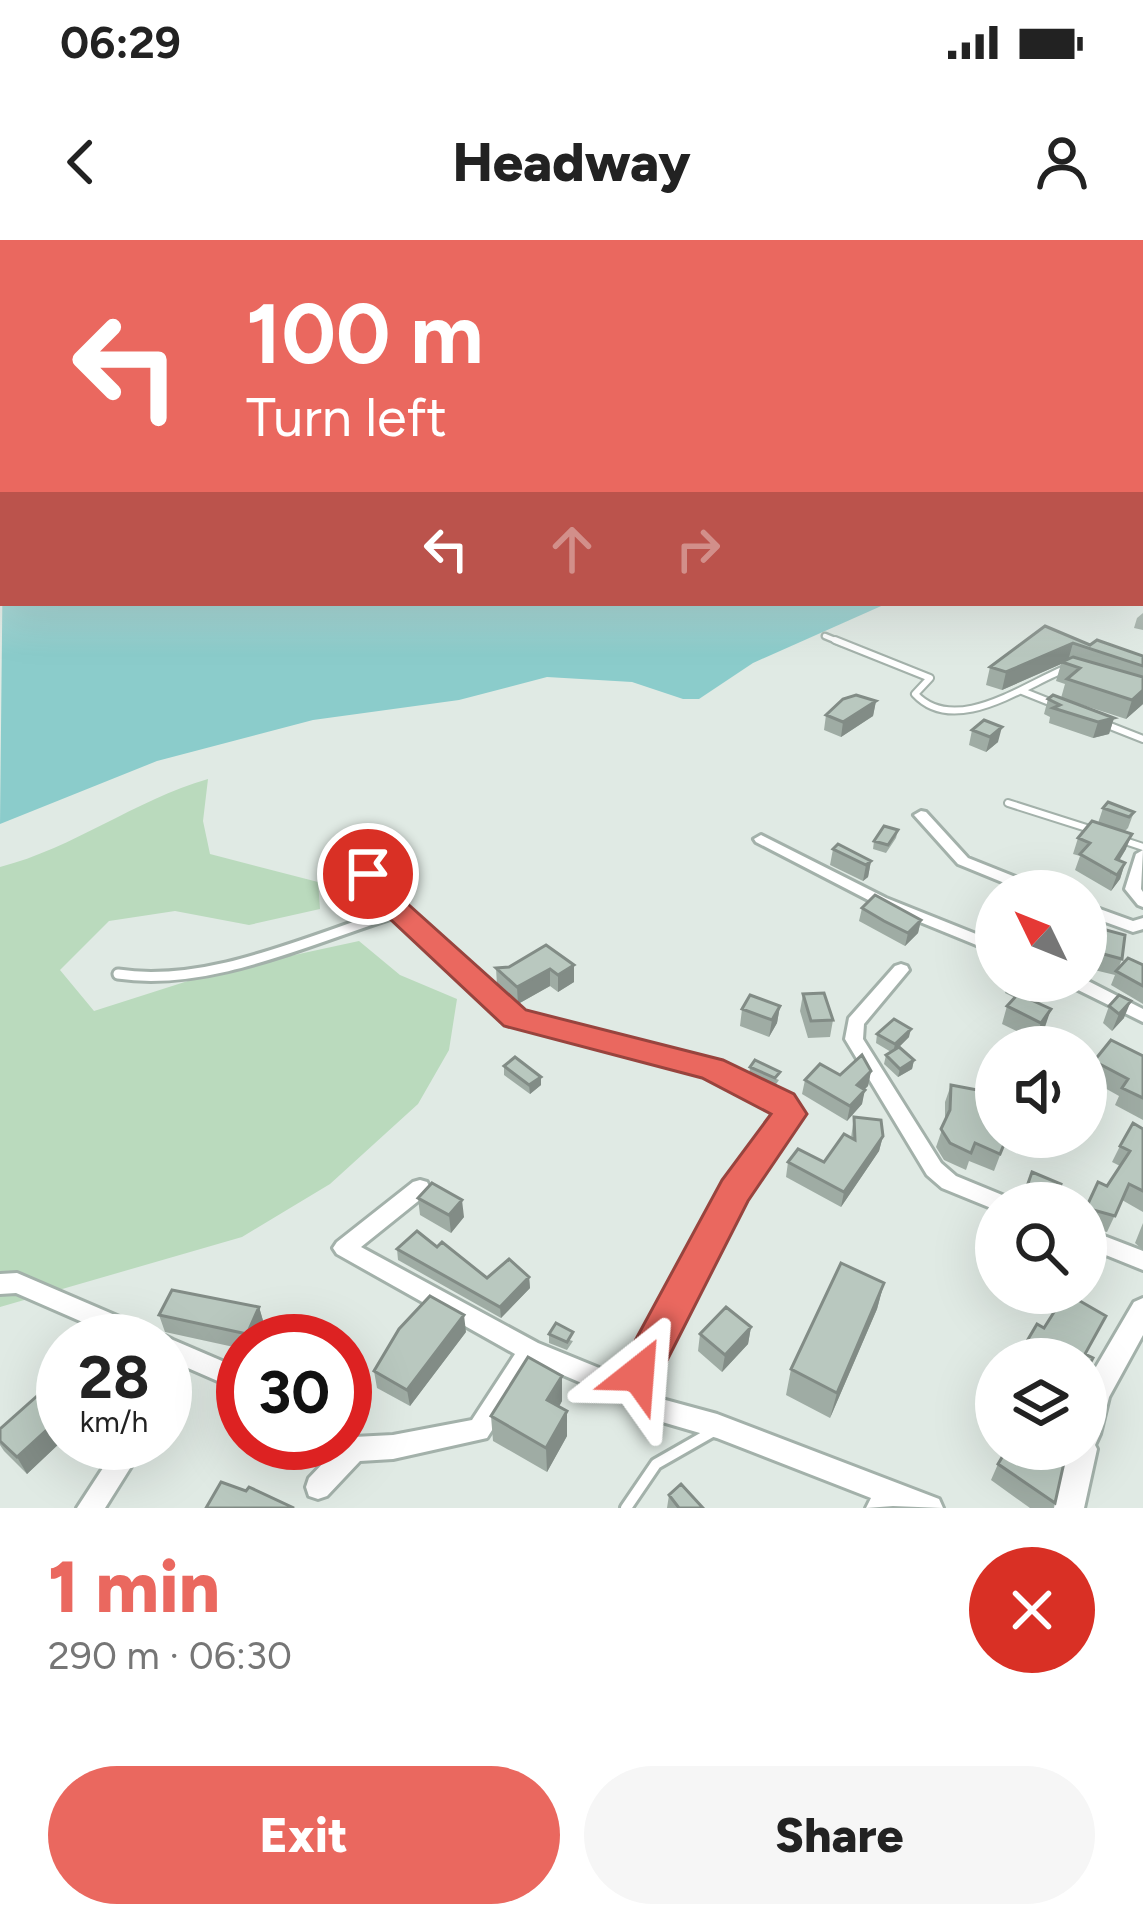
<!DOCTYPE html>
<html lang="en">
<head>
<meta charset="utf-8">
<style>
	:root { --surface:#fff; --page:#f6f6f6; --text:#222; --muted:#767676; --accent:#ea685f }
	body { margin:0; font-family:Figtree,sans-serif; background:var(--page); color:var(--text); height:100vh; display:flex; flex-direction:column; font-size:45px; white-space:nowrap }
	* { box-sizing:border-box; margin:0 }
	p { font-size:39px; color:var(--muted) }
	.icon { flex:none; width:66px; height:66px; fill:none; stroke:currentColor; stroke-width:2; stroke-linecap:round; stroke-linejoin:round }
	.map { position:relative; height:1268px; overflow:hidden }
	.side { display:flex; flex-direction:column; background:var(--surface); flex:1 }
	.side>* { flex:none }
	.banner { position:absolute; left:0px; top:0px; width:1143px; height:366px; box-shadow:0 12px 48px #0002; background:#ea685f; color:#fff; overflow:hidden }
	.needle { width:78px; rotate:313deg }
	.tools { position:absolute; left:975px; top:630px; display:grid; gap:24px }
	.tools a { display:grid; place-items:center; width:132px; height:132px; border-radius:50%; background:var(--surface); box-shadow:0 12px 48px #0002; font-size:60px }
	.speed { position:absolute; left:36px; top:1074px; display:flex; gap:24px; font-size:60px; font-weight:700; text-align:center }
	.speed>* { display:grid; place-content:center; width:156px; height:156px; border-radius:50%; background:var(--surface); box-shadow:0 12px 48px #0002; line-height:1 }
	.speed small { font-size:30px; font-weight:400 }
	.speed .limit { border:18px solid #d22; background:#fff; color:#111 }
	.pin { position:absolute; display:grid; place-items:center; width:102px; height:102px; color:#fff; margin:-51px; border:6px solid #fff; border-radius:50%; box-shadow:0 3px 12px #0007 }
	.me { position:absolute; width:132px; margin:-66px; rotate:28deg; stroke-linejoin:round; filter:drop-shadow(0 0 9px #0008) }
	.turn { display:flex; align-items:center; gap:42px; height:252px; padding:0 48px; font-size:54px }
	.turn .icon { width:156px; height:156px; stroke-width:2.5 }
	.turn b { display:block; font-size:84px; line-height:102px }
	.lanes { display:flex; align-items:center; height:114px; padding:0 48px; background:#0003; justify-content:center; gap:60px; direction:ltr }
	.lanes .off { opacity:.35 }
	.round { display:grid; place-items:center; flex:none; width:126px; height:126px; border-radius:63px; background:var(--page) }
	.headline { display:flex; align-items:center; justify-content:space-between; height:204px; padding:0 48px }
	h1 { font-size:72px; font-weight:800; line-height:90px; color:var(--accent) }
	.primary-button { display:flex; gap:24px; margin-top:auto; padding:24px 48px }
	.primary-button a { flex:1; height:138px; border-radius:72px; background:var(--accent); color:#fff; font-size:48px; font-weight:800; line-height:138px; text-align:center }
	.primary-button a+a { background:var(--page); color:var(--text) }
	.status { display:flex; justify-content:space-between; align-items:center; height:84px; padding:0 60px; background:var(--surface); direction:ltr }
	.status svg { height:33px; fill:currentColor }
	header { display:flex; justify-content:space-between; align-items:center; height:156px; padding:0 48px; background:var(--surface); font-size:54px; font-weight:800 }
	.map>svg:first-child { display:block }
	.green { fill:#badabd }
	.water { fill:#8bcccb }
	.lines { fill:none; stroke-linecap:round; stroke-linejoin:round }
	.service-far3-casing { stroke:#a3b1aa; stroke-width:9 }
	.service-far2-casing { stroke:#a3b1aa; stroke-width:10 }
	.service-far1-casing { stroke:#a3b1aa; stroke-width:15 }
	.service-casing { stroke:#a3b1aa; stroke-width:16 }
	.minor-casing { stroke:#a3b1aa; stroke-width:6 }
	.tertiary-casing { stroke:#a3b1aa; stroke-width:6 }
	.secondary-casing { stroke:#a2b8ad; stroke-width:6 }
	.service-far3 { stroke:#fff; stroke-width:4.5 }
	.service-far2 { stroke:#fff; stroke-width:6 }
	.service-far1 { stroke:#fff; stroke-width:9 }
	.service { stroke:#fff; stroke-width:10 }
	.minor { fill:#fff; fill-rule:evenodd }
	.tertiary { fill:#fff; fill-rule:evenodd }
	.secondary { fill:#fff; fill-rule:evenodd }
	.wall { fill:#9faca4 }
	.shaded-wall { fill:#828c86 }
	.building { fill:#b9c8bf; stroke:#828c86; stroke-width:3 }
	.route { fill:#ea685f; stroke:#98443e; stroke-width:3 }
</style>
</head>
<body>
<div class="status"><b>06:29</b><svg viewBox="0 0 49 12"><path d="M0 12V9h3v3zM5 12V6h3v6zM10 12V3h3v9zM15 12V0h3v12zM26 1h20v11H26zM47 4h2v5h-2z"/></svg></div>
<header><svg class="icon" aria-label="back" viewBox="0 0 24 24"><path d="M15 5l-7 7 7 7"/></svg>Headway<svg class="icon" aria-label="person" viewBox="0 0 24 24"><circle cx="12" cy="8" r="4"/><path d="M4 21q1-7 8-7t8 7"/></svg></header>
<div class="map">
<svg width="1143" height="1268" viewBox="0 0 1143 1268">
	<rect width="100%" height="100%" fill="#e0eae4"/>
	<!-- green -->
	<path class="green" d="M 208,539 L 203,581 L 210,614 L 318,642 L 320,669 L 249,685 L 175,671 L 109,681 L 60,730 L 94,771 L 216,732 L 359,701 L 400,735 L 457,759 L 449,810 L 418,864 L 330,944 L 242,997 L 0,1067 L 0,627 C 74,608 135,560 208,539 Z"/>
	<!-- water -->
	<path class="water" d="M 3,301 L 3,363 L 888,363 L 753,423 L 699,459 L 683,459 L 632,442 L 547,437 L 459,460 L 313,480 L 157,521 L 0,584 Z"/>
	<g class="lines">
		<defs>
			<path id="service-far3" d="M 825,396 L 842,403"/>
			<path id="service-far2" d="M 835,400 L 930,438 L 915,454 C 955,497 1024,445 1067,428
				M 1022,451 L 1052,463
				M 1105,484 L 1143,499
				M 1008,563 L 1096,591
				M 1122,600 L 1143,607"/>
			<path id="service-far1" d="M 118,734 C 209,748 310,699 397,672"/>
			<path id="service" d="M 626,1268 L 656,1224 L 712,1192"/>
			<path id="minor" d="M 921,571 L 926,572 L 968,618 L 1043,648 L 1046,651 L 1024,651 L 958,624 L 914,575 Z
				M 761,595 L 886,658 L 996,702 L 996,713 L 876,664 L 756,602 L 754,599 Z
				M 1143,610 L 1141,649 L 1143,652 L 1143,667 L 1138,665 L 1125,649 L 1136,614 Z
				M 368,629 L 373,631 L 405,668 L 521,773 L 695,816 L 789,859 L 799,874 L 742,956 L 652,1125 L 647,1149 L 658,1158 L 717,1174 L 939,1259 L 943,1268 L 893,1266 L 866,1268 L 871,1258 L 717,1198 L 652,1179 L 626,1162 L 535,1123 L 487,1198 L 393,1219 L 360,1221 L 327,1256 L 318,1259 L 309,1256 L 306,1247 L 309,1238 L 345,1200 L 354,1197 L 393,1195 L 472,1180 L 515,1114 L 337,1014 L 333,1008 L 337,1002 L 413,942 L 420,940 L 427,942 L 430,948 L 427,954 L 361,1007 L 538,1103 L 626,1139 L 633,1115 L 728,944 L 779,874 L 775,869 L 684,826 L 509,782 L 393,676 L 360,634 Z
				M 1086,664 L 1133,681 L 1143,678 L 1143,689 L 1133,692 L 1086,675 Z
				M 901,724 L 907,726 L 909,730 L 864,784 L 863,799 L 941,923 L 956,936 L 1007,957 L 1010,963 L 996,963 L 996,970 L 942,948 L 927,935 L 845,799 L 849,778 L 895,726 Z
				M 1086,740 L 1143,769 L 1143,782 L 1068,745 L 1066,741 Z
				M 1086,989 L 1143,1011 L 1143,1030 L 1086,1007 Z
				M 17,1033 L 159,1094 L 161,1098 L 165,1096 L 173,1100 L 243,1130 L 243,1152 L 165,1118 L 165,1101 L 126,1101 L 16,1053 L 0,1054 L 0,1034 Z
				M 125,1205 L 134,1208 L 137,1217 L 105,1268 L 77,1268 L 116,1208 Z"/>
			<path id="tertiary" d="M 1143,1058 L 1143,1095 L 1109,1157 L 1100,1194 L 1095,1205 L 1097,1209 L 1084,1268 L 1054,1268 L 1067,1209 L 1086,1209 L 1086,1144 L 1134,1062 Z"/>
			<path id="secondary" d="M 0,237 L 3,237 L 3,243 L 0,243 Z"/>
		</defs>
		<!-- service-far3 casing -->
		<use href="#service-far3" class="service-far3-casing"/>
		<!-- service-far2 casing -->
		<use href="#service-far2" class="service-far2-casing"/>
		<!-- service-far1 casing -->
		<use href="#service-far1" class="service-far1-casing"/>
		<!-- service casing -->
		<use href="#service" class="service-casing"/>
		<!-- minor casing -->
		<use href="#minor" class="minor-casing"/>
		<!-- tertiary casing -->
		<use href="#tertiary" class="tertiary-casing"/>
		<!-- secondary casing -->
		<use href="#secondary" class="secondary-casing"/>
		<!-- service-far3 -->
		<use href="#service-far3" class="service-far3"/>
		<!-- service-far2 -->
		<use href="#service-far2" class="service-far2"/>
		<!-- service-far1 -->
		<use href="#service-far1" class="service-far1"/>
		<!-- service -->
		<use href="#service" class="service"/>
		<!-- minor -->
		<use href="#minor" class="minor"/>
		<!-- tertiary -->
		<use href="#tertiary" class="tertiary"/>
		<!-- secondary -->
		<use href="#secondary" class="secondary"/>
	</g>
	<!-- wall -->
	<path class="wall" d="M 1143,373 L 1143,390 L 1134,388 L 1137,378 Z
		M 1045,386 L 1090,405 L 1143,416 L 1143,464 L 1126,479 L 1070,461 L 1114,478 L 1109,494 L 1093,498 L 1049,483 L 1050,477 L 1044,474 L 1048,459 L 1061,458 L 1065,444 L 1056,441 L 1061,424 L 1002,450 L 986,445 L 990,427 Z
		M 876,461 L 873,476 L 841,497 L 824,490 L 826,475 Z
		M 984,480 L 998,502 L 986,512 L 969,505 L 972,490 Z
		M 1103,568 L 1134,572 L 1128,588 L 1125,591 L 1126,609 L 1119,621 L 1125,623 L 1120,639 L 1111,651 L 1075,630 L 1080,616 L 1073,614 L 1078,598 L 1098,583 Z
		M 898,590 L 896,598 L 886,613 L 873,609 L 874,601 Z
		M 833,609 L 871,621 L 868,637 L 863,641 L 830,625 Z
		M 372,610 L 411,636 L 393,647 L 374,627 Z
		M 862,668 L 921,680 L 918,693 L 905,706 L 859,681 Z
		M 1095,687 L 1122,719 L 1118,729 L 1143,725 L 1143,764 L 1111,745 L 1115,735 L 1086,728 L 1089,704 Z
		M 546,705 L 574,742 L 558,752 L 550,746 L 518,764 L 497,745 L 496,728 L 509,727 Z
		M 1009,741 L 1051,741 L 1036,762 L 1045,787 L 1035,800 L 1002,784 L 1007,766 L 1015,758 L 1005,753 Z
		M 803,754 L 833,780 L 830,797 L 808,798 L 800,771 Z
		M 780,766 L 777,783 L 769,797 L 740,786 L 742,769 Z
		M 1109,766 L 1124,778 L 1112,791 L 1103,783 Z
		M 877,794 L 909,797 L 898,808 L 914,820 L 912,829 L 898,837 L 884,824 L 886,815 L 891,812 L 876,803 Z
		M 1143,816 L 1143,880 L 1115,865 L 1119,856 L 1087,838 L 1094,821 Z
		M 504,826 L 541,837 L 541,845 L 530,854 L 504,835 Z
		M 750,827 L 779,840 L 774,847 L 749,836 Z
		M 871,831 L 868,846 L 864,849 L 862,864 L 847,881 L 802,854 L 805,840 Z
		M 951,845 L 989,884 L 1007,897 L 994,931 L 969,921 L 966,930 L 944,920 L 936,907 L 945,881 L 945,862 Z
		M 854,877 L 883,896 L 879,911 L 841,967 L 786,937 L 788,922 L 824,922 L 851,898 Z
		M 1143,889 L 1143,972 L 1122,960 L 1107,992 L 1086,987 L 1086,968 L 1107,946 L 1120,926 L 1112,922 L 1120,906 Z
		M 1032,932 L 1054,963 L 1021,963 Z
		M 418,958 L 464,977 L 451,993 L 420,975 Z
		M 1143,983 L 1143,1010 L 1135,1003 Z
		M 437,1007 L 487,1038 L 529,1037 L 530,1048 L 501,1078 L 398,1020 L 397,1009 Z
		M 884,1043 L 877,1069 L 830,1178 L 786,1155 L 791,1129 Z
		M 259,1067 L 264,1084 L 256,1101 L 243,1101 L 243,1109 L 165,1092 L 159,1075 Z
		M 751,1087 L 748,1104 L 722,1132 L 698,1111 L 700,1094 Z
		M 466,1092 L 410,1166 L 377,1148 L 374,1131 Z
		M 549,1094 L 573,1101 L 567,1110 L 549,1103 Z
		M 1027,1101 L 1086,1114 L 1086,1119 L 1019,1118 Z
		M 562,1136 L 562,1161 L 559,1167 L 567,1196 L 547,1232 L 493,1201 L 491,1176 Z
		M 63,1165 L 63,1200 L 27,1234 L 4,1211 L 0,1205 L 0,1189 Z
		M 84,1203 L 117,1203 L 106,1214 L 87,1208 Z
		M 998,1224 L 1055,1263 L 1052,1268 L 1030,1268 L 991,1240 Z
		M 669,1255 L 703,1268 L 667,1268 Z"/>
	<!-- shaded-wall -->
	<path class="shaded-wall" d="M 1073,403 L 1068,421 L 1002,450 L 1006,432 Z
		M 1143,450 L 1143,464 L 1126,479 L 1132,460 Z
		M 876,461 L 873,476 L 841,497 L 843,482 Z
		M 1114,478 L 1109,494 L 1093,498 L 1098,482 Z
		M 1002,487 L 998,502 L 986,512 L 990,497 Z
		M 1132,594 L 1126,609 L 1110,635 L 1116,619 Z
		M 410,620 L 411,636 L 393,647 L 391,631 Z
		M 871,621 L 868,637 L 863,641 L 866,625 Z
		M 1125,623 L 1120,639 L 1111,651 L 1117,635 Z
		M 921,680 L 918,693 L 905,706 L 908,693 Z
		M 574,725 L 574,742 L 558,752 L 558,735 Z
		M 550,729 L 550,746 L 518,764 L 517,747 Z
		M 1045,741 L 1051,741 L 1033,766 L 1039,749 Z
		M 1131,761 L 1124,778 L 1112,791 L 1119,774 Z
		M 780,766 L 777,783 L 769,797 L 772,780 Z
		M 1051,769 L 1045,787 L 1035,800 L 1041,783 Z
		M 911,789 L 909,797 L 893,813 L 895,804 Z
		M 914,820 L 912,829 L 898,837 L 900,829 Z
		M 871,831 L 868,846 L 854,860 L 857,845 Z
		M 541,837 L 541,845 L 530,854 L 529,845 Z
		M 865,850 L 862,864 L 847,881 L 850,866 Z
		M 883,896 L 879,911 L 841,967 L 844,952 Z
		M 462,960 L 464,977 L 451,993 L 449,975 Z
		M 529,1037 L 530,1048 L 501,1078 L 500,1067 Z
		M 884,1043 L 877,1069 L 830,1178 L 837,1153 Z
		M 259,1067 L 264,1084 L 256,1101 L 249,1101 L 247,1094 Z
		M 464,1075 L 466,1092 L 410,1166 L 407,1150 Z
		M 751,1087 L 748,1104 L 722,1132 L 725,1115 Z
		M 562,1136 L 562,1161 L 548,1185 L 547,1160 Z
		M 567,1171 L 567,1196 L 547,1232 L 546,1208 Z
		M 63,1175 L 63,1200 L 27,1234 L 17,1217 Z
		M 101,1203 L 117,1203 L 106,1214 Z"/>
	<!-- building -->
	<path class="building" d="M 1045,386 L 1090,405 L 1097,400 L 1143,416 L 1143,426 L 1073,403 L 1006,432 L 990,427 Z
		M 1073,417 L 1143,437 L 1143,450 L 1132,460 L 1067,439 L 1080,428 L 1062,422 Z
		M 856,455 L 876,461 L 843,482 L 826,475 L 843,459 Z
		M 1053,455 L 1114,478 L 1098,482 L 1053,468 L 1060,465 L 1048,459 Z
		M 984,480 L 1002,487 L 990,497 L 972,490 Z
		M 1108,562 L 1134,572 L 1129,577 L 1103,568 Z
		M 1092,581 L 1132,594 L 1116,619 L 1125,623 L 1117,635 L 1080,614 L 1090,603 L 1078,598 Z
		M 884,586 L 898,590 L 888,605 L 874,601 Z
		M 385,604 L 410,620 L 391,631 L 372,610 Z
		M 838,604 L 871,621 L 866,625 L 833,609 Z
		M 875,655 L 921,680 L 908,693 L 884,681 L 862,668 Z
		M 1095,687 L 1125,695 L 1122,719 L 1092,711 Z
		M 546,705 L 574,725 L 558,735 L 550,729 L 517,747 L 496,728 L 509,727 Z
		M 1128,718 L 1143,725 L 1143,746 L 1116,731 Z
		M 1022,741 L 1045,741 L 1039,749 Z
		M 824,753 L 833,780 L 811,781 L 803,754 Z
		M 1018,754 L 1051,769 L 1041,783 L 1007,766 Z
		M 750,755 L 780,766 L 772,780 L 742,769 Z
		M 1119,755 L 1131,761 L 1119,774 L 1109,766 Z
		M 894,779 L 911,789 L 895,804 L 877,794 Z
		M 1111,800 L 1143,816 L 1143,858 L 1122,848 L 1128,839 L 1094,821 Z
		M 899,807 L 914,820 L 900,829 L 886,815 Z
		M 862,815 L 871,831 L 857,845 L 865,850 L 850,866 L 805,840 L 820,824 L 840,835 Z
		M 515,817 L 541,837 L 529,845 L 504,826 Z
		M 755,820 L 780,832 L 775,838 L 750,827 Z
		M 951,845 L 988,852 L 989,884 L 996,887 L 996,897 L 1007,897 L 1000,914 L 975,903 L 971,913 L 950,903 L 941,889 L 950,870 Z
		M 854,877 L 881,880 L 883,896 L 844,952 L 788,922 L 798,909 L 824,922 L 844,894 L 855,900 Z
		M 1133,883 L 1143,889 L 1143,951 L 1129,944 L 1115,976 L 1086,968 L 1098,942 L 1107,946 L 1130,911 L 1120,906 Z
		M 1032,932 L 1061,944 L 1054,963 L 1025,952 Z
		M 432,943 L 462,960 L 449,975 L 418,958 Z
		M 417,991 L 437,1007 L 442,1002 L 487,1038 L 509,1019 L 529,1037 L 500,1067 L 397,1009 Z
		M 841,1023 L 884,1043 L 837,1153 L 791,1129 Z
		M 172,1050 L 259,1067 L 247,1094 L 159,1075 Z
		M 1066,1053 L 1106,1076 L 1085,1114 L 1093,1118 L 1086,1131 L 1086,1119 L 1036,1119 L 1041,1110 L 1027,1101 L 1037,1084 L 1044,1088 Z
		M 430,1056 L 464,1075 L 407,1150 L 374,1131 L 399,1089 Z
		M 726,1067 L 751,1087 L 725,1115 L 700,1094 Z
		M 556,1083 L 573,1092 L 567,1102 L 549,1094 Z
		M 528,1117 L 562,1136 L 547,1160 L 567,1171 L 546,1208 L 491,1176 Z
		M 45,1149 L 63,1165 L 63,1175 L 17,1217 L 0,1201 L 0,1189 Z
		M 1086,1162 L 1090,1165 L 1090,1173 L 1086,1184 Z
		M 1007,1209 L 1067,1209 L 1055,1263 L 998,1224 Z
		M 221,1242 L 246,1251 L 249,1247 L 294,1268 L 206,1268 Z
		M 681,1244 L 703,1268 L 679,1268 L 669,1255 Z"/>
	<!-- sky -->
	<linearGradient id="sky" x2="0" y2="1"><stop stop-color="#83bedc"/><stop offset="0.57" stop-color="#f1f6f3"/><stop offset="1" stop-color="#f1f6f3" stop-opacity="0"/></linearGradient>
	<rect width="1143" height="415" fill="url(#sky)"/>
	<!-- route -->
	<path class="route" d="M 368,625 L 378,628 L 409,665 L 526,770 L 723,820 L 794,854 L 807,874 L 748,961 L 653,1148 L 638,1154 L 624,1148 L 617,1134 L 722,940 L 771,874 L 702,838 L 504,786 L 389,678 L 355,634 Z"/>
</svg>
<div class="tools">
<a><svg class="needle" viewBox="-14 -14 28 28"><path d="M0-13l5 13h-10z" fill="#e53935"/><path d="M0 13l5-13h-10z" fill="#767676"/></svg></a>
<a><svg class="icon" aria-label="sound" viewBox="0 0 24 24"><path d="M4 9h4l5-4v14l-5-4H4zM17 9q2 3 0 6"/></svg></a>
<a><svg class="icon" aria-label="search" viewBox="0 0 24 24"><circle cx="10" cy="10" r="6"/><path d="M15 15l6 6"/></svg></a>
<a><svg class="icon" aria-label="layers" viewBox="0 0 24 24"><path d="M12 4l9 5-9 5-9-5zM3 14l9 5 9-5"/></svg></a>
</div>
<div class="speed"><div>28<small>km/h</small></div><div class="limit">30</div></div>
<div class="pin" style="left:368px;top:634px;background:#d93025"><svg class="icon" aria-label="arrive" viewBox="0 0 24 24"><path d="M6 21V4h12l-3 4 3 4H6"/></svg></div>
<svg class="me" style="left:638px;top:1134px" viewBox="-20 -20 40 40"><path d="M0-17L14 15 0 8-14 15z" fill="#ea685f" stroke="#fff" stroke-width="4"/></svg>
<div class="banner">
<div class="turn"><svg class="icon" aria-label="left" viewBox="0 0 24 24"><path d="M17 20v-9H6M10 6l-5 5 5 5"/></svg><div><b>100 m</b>Turn left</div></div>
<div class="lanes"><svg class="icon" aria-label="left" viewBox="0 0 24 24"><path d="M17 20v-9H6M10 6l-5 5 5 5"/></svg><svg class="icon off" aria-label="ahead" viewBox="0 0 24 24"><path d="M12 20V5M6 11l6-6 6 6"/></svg><svg class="icon off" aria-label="right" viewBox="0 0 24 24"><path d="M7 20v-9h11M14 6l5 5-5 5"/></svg></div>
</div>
</div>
<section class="side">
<div class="headline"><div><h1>1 min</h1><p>290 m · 06:30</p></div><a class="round" style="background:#d93025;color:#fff"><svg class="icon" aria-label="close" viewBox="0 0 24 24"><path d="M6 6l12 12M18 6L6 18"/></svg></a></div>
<div class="primary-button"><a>Exit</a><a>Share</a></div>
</section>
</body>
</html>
